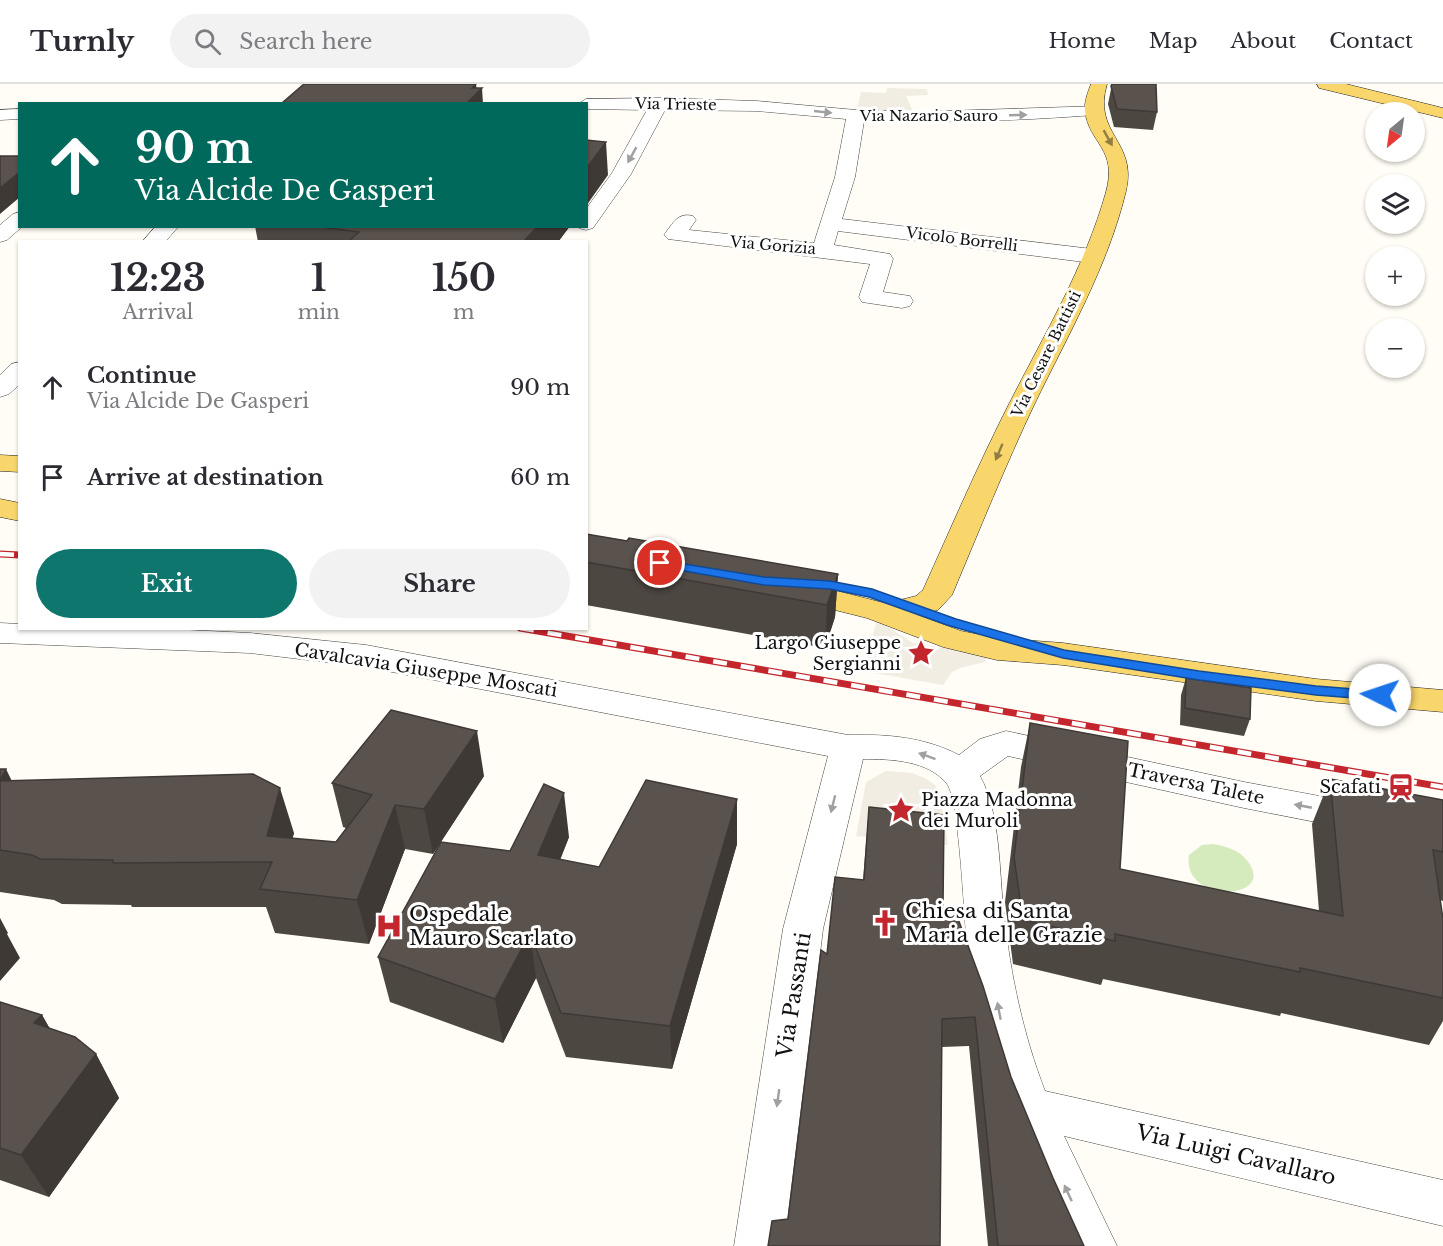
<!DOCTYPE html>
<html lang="en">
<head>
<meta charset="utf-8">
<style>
	:root { --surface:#fff; --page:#f2f2f3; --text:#2b2b33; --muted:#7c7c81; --line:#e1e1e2; --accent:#0f766e }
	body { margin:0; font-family:"Libre Baskerville",serif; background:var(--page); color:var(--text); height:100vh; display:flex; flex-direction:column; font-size:22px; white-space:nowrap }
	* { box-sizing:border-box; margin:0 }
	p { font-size:20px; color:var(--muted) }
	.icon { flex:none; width:33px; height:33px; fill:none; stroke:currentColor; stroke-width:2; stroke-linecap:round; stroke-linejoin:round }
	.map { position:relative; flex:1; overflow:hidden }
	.panel { position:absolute; left:18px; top:156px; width:570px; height:390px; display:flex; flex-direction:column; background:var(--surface); border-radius:0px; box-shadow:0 2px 4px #0004 }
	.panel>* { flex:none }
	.banner { position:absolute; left:18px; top:18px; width:570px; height:126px; border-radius:0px; box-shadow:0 2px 4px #0004; background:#00695c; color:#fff; overflow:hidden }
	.needle { width:39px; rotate:209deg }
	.controls { position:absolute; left:1365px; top:18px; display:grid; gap:12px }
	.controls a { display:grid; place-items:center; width:60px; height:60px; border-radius:50%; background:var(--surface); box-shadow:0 2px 4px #0004; font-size:30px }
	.pin { position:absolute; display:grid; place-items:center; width:51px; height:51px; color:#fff; margin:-26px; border:3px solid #fff; border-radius:50%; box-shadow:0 2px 6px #0007 }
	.me { position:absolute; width:66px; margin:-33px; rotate:274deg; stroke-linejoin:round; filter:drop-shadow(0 0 4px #0008) }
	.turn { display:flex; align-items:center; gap:21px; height:126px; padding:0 18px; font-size:27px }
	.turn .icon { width:78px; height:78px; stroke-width:2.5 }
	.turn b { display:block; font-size:42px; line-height:51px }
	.eta { display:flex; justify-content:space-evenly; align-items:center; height:102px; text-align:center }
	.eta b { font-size:36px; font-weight:700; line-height:42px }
	.action { display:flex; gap:12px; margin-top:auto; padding:12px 18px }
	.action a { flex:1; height:69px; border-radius:36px; background:var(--accent); color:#fff; font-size:24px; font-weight:700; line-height:69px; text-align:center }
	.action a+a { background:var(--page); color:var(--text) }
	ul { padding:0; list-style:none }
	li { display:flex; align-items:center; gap:18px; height:90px; padding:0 18px }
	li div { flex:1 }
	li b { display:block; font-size:22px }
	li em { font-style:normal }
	header { display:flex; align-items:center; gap:36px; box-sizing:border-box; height:84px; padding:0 30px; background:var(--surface); border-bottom:2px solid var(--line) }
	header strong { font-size:28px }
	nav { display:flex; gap:33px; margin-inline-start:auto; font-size:21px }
	.search { width:420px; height:54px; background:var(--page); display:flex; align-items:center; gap:15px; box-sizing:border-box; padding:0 21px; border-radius:33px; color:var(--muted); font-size:22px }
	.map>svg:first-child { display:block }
	.green { fill:#d5ebbd }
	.plaza { fill:#f1ede2 }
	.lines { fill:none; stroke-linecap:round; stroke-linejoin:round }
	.minor-casing { stroke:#444; stroke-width:1 }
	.major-casing { stroke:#222; stroke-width:1 }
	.minor { fill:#fff; fill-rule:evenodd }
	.major { fill:#f9d66b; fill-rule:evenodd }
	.rail-casing { stroke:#c4262e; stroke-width:7 }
	.rail { stroke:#fff; stroke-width:4.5; stroke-dasharray:14; stroke-linecap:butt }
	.wall { fill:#4d4742 }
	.shaded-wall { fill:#3f3936 }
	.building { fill:#5a524d; stroke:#3f3936; stroke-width:1.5 }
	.oneway { fill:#a0a0a0 }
	.oneway2 { fill:#917d42 }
	.route { fill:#1a73e8; stroke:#114b97; stroke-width:1.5 }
	.labels { text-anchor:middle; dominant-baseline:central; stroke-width:6; stroke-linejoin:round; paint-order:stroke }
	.far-street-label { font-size:15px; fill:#111; stroke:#fff }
	.poi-label { font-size:18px; fill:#111; stroke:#fff; text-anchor:end }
	.street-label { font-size:18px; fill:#111; stroke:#fff }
	.near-poi-label { font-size:21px; fill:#111; stroke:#fff; text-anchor:start }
	.near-street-label { font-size:21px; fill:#111; stroke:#fff }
</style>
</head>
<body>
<header>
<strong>Turnly</strong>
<div class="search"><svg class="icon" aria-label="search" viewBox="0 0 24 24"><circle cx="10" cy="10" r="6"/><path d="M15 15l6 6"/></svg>Search here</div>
<nav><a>Home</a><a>Map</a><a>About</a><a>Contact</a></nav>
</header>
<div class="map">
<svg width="1443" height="1162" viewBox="0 0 1443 1162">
	<rect width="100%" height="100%" fill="#fffdf5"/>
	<!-- green -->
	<path class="green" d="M 1212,760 C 1226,762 1240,766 1249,779 C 1275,817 1181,820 1189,771 L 1202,761 Z"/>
	<!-- plaza -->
	<path class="plaza" d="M 887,4 L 927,5 L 928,11 L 906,12 L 915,32 L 856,30 L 861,8 L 886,9 Z
		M 877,536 L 913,559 L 988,571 L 985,578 L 960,584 L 952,588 L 943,601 L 863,587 Z
		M 886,687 L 912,689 L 925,694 L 935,701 L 941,715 L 948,761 L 856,752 L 866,698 Z"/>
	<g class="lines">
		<defs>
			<path id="minor" d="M 660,14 L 757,17 L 856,26 L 913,28 L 1100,22 L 1103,26 L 1100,30 L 1094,31 C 1017,37 941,39 864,37 L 855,93 L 842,135 L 1092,165 L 1100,167 L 1103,172 L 1100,177 L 1092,179 L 838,147 L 834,161 L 890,170 L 893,175 L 883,208 L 910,212 L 913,217 L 910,222 L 902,224 L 862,218 L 859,213 L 870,180 L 668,155 L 664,151 C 673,139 678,128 693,132 L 696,136 L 689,146 L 814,159 L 835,93 L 846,35 L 757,27 L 665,26 L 631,90 L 593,144 L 586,146 L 579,144 L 577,142 L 586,142 L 586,125 L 612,89 L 647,26 L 586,25 L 586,20 L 578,20 L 586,15 Z
				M 20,25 L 20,35 L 0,36 L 0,26 Z
				M 20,128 L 20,142 L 23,142 L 7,156 L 0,158 L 0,141 L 13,130 Z
				M 156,142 L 179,142 L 165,158 L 142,158 Z
				M 20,278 L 20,300 L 9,310 L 0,313 L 0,291 L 11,280 Z
				M 0,539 L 20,540 L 20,544 L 146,544 L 250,549 L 366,561 L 848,651 C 887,650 924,653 959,671 L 980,655 L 1006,647 L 1244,698 L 1443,735 L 1443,763 L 1244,724 L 1008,672 L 980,692 C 1001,730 999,789 1004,832 C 1011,892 1023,950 1045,1007 L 1443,1096 L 1443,1142 L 1064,1052 L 1117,1162 L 1067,1162 C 1024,1067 981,976 968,871 C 964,841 960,717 947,700 C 928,676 891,675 863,675 L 823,845 L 784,1162 L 734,1162 L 783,845 L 828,672 L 366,583 L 250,569 L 0,559 Z"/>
			<path id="major" d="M 1091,0 L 1107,0 C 1092,50 1138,57 1126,107 C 1108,182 1068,251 1035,319 C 1005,382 979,447 952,511 L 938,526 L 918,531 L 961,547 L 997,554 L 1063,559 L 1316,595 L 1443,606 L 1443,628 L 1316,617 L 1063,581 L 997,576 L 943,563 L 867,534 L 783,513 L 779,506 L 783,499 L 794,496 L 896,522 L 900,516 L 916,512 L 923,506 C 951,444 978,381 1009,320 C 1044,251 1085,183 1106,108 C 1118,64 1089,60 1085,27 C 1084,18 1088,8 1091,0 Z
				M 1317,0 L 1346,0 L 1443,24 L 1443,34 L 1319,4 Z
				M 0,371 L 20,372 L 20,388 L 0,387 Z
				M 0,415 L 20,419 L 20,437 L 0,433 Z"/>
		</defs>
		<!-- minor casing -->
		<use href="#minor" class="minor-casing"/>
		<!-- major casing -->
		<use href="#major" class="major-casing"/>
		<!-- minor -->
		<use href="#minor" class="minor"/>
		<!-- major -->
		<use href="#major" class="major"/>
		<defs>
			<path id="rail" d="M 0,470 L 20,471
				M 520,544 L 1443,703"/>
		</defs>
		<!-- rail casing -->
		<use href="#rail" class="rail-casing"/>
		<!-- rail -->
		<use href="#rail" class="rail"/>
	</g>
	<!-- wall -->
	<path class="wall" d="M 1112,0 L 1157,28 L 1153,46 L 1114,43 L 1108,20 Z
		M 255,142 L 570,142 L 558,158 L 258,158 Z
		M 586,450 L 838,490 L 835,533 L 825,564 L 586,521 Z
		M 1186,594 L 1250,635 L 1244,652 L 1180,641 L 1181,611 Z
		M 1030,639 L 1120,785 L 1319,827 L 1312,740 L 1330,695 L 1443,716 L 1443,817 L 1440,816 L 1443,835 L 1443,937 L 1429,961 L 1281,929 L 1280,932 L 1103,895 L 1101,901 L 1013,880 L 1005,818 L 1021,683 Z
		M 0,685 L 12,697 L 294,749 L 292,755 L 336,758 L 346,744 L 343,743 L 332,699 L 484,692 L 433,770 L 405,765 L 369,860 L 275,849 L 266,823 L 132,823 L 131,821 L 62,820 L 54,816 L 0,808 Z
		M 737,715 L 737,760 L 672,985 L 566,973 L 536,894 L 503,959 L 390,918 L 378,873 L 510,767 L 569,753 L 560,776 L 599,783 Z
		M 869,723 L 943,823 L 1011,993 L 1053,1094 L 1084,1162 L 988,1162 L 969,962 L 942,963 L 788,1135 L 827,870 L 863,796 Z
		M 0,918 L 42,931 L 50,945 L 96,970 L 119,1014 L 49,1113 L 0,1096 Z"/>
	<!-- shaded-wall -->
	<path class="shaded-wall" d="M 476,0 L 477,9 L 482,4 L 483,20 L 466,20 L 472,4 Z
		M 606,58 L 608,91 L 586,122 L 586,85 Z
		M 20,88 L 20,113 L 0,130 L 0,104 Z
		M 538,142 L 570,142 L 558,158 L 523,158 Z
		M 838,490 L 835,533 L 825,564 L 827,521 Z
		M 477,647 L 484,692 L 433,770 L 424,725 Z
		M 6,685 L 28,730 L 0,697 Z
		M 280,704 L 294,749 L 281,797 L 267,752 Z
		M 564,709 L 569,753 L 544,816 L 538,771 Z
		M 737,715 L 737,760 L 672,985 L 670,942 Z
		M 395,721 L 405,765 L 369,860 L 357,816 Z
		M 0,834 L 8,849 L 7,850 L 20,874 L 0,897 Z
		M 530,849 L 536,894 L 503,959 L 495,915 Z
		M 42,931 L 67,975 L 34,939 Z
		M 96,970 L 119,1014 L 49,1113 L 21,1071 Z"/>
	<!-- building -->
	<path class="building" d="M 304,0 L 476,0 L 472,4 L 482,4 L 466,20 L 282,19 Z
		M 1112,0 L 1156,0 L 1157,28 L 1117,25 L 1111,2 Z
		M 586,56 L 606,58 L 586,85 Z
		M 0,72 L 20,72 L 20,88 L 0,104 Z
		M 313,142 L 538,142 L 523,158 L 348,158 L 359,148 Z
		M 586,450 L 627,457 L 629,454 L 838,490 L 827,521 L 586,478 Z
		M 1186,594 L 1251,604 L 1250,635 L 1185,624 Z
		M 391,626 L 477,647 L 424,725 L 395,721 L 357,816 L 260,805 L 272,778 L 113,779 L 113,776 L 40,775 L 32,771 L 0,766 L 0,685 L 6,685 L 0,697 L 253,690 L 280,704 L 267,752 L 336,758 L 372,711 L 332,699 Z
		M 1030,639 L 1128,657 L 1120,785 L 1343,832 L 1330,695 L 1443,716 L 1443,768 L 1433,766 L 1443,835 L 1443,914 L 1300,884 L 1300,888 L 1115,850 L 1115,857 L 1023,836 L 1014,773 Z
		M 646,696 L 737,715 L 670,942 L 561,929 L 530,849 L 495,915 L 378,873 L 441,758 L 510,767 L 544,700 L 564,709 L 538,771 L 599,783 Z
		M 869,723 L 944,731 L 943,823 L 954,824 L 983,902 L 1011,993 L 1053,1094 L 1084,1162 L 998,1162 L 975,933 L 942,935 L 940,1162 L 768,1162 L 772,1137 L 788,1135 L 821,866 L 827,870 L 835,793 L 864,796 Z
		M 0,918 L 42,931 L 34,939 L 75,953 L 96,970 L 21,1071 L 0,1064 Z"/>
	<!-- one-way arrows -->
	<defs><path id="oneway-solid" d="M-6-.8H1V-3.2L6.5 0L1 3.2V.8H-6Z" transform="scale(1.5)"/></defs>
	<g class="oneway">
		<use href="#oneway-solid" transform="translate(823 28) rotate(6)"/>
		<use href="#oneway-solid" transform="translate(1018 31) rotate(-2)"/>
		<use href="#oneway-solid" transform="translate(632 71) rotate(119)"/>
		<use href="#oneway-solid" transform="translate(927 672) rotate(-160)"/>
		<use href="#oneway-solid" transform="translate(833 720) rotate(104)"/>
		<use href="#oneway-solid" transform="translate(1303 722) rotate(-169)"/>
		<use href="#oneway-solid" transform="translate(999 927) rotate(-101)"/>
		<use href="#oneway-solid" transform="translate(778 1014) rotate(98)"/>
		<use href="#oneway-solid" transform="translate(1068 1109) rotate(-115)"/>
	</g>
	<g class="oneway2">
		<use href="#oneway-solid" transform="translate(1108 54) rotate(61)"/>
		<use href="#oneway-solid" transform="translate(999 368) rotate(113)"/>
	</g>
	<!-- route -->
	<path class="route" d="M 660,476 L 764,493 L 830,497 L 872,505 L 956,535 L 1064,566 L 1199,587 L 1316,602 L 1380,607 L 1387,611 L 1380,616 L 1316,611 L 1199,596 L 1063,574 L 947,541 L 869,513 L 830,505 L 764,501 L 656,482 L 654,479 L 656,477 Z"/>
	<!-- icons -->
	<defs>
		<symbol id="sight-bare" viewBox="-9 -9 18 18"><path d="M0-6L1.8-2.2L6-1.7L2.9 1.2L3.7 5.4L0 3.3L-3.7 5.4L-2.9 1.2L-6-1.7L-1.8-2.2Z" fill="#c4262e" stroke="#fff" stroke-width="2.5" paint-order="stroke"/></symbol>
		<symbol id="station-bare" viewBox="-9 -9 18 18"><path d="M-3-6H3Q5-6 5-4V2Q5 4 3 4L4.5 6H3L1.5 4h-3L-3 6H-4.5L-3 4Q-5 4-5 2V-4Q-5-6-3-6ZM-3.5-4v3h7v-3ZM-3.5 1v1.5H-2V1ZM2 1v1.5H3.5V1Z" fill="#c4262e" stroke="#fff" stroke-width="2.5" paint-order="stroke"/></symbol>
		<symbol id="church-bare" viewBox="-9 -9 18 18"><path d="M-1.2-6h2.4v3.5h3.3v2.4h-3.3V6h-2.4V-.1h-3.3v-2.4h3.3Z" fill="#c4262e" stroke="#fff" stroke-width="2.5" paint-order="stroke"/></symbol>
		<symbol id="hospital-bare" viewBox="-9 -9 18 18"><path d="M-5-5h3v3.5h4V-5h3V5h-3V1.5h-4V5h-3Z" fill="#c4262e" stroke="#fff" stroke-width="2.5" paint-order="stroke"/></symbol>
	</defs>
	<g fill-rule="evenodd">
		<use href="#sight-bare" x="902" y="550" width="38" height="38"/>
		<use href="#station-bare" x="1382" y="684" width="38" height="38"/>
		<use href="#sight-bare" x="882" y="707" width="38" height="38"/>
		<use href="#church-bare" x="866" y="820" width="38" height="38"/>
		<use href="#hospital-bare" x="370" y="823" width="38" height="38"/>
	</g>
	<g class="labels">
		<!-- far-street labels -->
		<g class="far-street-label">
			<text transform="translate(676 20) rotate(1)">Via Trieste</text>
			<text x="929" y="31">Via Nazario Sauro</text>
			<text transform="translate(962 155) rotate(7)">Vicolo Borrelli</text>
			<text transform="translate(773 161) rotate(5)">Via Gorizia</text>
			<text transform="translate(1046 270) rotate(-64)">Via Cesare Battisti</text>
		</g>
		<!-- poi labels -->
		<g class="poi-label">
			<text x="901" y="559">Largo Giuseppe<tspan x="901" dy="21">Sergianni</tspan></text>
			<text x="1381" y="703">Scafati</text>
			<text x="921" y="716" text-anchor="start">Piazza Madonna<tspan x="921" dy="21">dei Muroli</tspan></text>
		</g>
		<!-- street labels -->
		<g class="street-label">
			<text transform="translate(426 586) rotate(9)">Cavalcavia Giuseppe Moscati</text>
			<text transform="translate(1196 700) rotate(12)">Traversa Talete</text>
		</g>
		<!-- near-poi labels -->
		<g class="near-poi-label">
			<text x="905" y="827">Chiesa di Santa<tspan x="905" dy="24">Maria delle Grazie</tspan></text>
			<text x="409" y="830">Ospedale<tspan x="409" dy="24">Mauro Scarlato</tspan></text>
		</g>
		<!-- near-street labels -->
		<g class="near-street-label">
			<text transform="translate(794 911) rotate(-81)">Via Passanti</text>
			<text transform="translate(1236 1071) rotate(13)">Via Luigi Cavallaro</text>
		</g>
	</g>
</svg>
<div class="controls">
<a><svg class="needle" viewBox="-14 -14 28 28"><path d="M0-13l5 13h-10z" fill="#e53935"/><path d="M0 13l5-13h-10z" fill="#7c7c81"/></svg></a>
<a><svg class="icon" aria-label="layers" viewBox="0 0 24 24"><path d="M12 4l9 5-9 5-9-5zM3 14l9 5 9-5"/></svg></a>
<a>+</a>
<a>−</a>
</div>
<div class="pin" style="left:660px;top:479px;background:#d93025"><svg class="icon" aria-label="arrive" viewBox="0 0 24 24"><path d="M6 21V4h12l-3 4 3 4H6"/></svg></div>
<svg class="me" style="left:1380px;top:611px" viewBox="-20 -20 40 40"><circle r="19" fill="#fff"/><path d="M0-13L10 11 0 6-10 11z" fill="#1a73e8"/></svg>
<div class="banner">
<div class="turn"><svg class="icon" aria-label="ahead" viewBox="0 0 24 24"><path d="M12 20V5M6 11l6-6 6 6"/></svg><div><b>90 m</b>Via Alcide De Gasperi</div></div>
</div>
<section class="panel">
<div class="eta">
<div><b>12:23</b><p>Arrival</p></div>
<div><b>1</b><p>min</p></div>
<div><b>150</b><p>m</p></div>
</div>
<ul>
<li><svg class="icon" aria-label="ahead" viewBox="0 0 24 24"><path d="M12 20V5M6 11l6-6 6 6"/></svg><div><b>Continue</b><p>Via Alcide De Gasperi</p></div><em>90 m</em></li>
<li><svg class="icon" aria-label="arrive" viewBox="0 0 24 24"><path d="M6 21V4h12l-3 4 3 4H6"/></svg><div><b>Arrive at destination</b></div><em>60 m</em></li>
</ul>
<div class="action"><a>Exit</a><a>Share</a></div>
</section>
</div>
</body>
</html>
